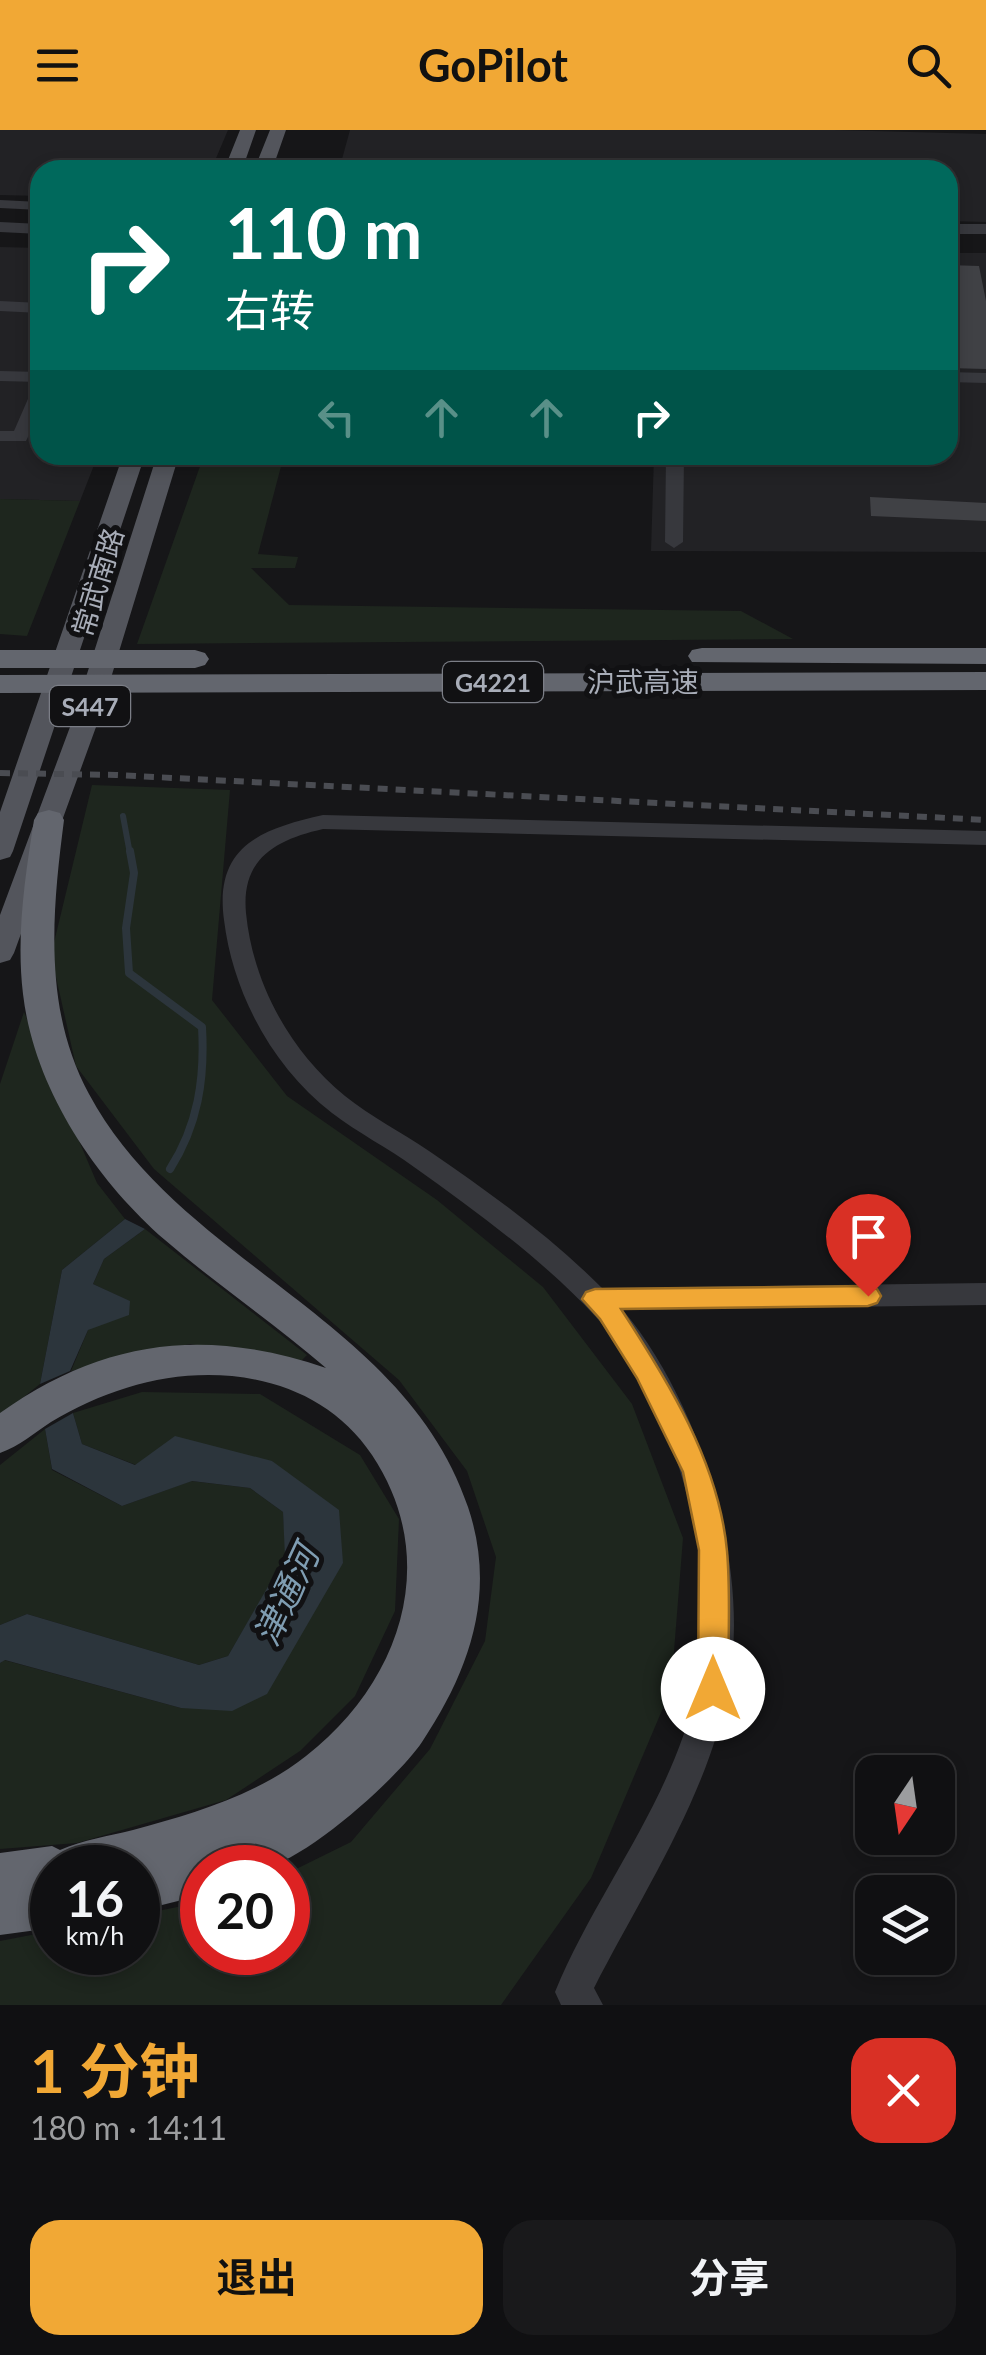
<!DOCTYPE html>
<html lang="zh">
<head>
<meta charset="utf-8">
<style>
	:root { --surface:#101012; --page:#19191b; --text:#f1f3f6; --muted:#9c9d9f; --line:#303032; --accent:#f1a835 }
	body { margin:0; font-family:Lato,"Noto Sans SC",sans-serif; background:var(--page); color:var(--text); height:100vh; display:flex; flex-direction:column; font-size:38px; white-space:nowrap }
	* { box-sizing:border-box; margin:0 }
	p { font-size:32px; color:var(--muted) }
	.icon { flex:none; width:55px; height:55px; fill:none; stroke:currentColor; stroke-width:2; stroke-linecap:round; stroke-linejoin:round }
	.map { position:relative; height:1875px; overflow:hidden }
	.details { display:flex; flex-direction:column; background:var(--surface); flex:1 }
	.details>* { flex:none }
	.banner { position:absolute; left:30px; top:30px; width:928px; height:305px; border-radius:30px; box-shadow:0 5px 15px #0003,0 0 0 2px var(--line); background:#00695c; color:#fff; overflow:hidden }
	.needle { width:65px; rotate:193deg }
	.tools { position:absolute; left:855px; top:1625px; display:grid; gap:20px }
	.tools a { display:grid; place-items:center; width:100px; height:100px; border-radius:20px; background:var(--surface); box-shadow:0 5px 15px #0003,0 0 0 2px var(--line); font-size:50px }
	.speed { position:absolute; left:30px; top:1715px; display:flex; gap:20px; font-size:50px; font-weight:700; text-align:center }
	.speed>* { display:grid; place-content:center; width:130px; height:130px; border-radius:50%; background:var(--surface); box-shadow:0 5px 15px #0003,0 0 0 2px var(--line); line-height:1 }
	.speed small { font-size:25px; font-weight:400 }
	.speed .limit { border:15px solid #d22; background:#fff; color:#111 }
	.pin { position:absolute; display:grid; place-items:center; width:85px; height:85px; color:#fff; margin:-102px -42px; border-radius:50% 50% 50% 0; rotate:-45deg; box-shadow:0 0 10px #0007 }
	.pin .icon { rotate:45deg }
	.me { position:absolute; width:110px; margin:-55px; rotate:0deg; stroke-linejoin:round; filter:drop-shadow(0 0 8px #0008) }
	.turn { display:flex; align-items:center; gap:35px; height:210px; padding:0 30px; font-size:45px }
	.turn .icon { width:130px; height:130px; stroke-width:2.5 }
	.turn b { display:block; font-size:70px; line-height:85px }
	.lanes { display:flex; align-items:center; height:95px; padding:0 30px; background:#0003; justify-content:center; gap:50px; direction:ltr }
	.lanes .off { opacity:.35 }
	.round { display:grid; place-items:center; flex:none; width:105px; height:105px; border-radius:30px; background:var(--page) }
	.headline { display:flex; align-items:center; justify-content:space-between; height:170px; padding:0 30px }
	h1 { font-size:60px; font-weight:700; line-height:75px; color:var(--accent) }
	.action { display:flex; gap:20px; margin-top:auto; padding:20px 30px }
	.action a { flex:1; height:115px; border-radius:30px; background:var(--accent); color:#111; font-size:40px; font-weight:700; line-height:115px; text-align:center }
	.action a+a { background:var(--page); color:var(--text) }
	header { display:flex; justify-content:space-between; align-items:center; height:130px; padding:0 30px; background:var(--accent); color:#111; font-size:45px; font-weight:700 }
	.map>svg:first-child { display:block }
	.built { fill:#222225 }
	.green { fill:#1e261e }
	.water { fill:#2c353c }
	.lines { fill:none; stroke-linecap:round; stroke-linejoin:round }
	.stream-far1 { stroke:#2c353c; stroke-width:6 }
	.stream { stroke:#2c353c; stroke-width:8 }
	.building { fill:#404145 }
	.minor { fill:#37383d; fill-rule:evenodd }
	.major { fill:#53555c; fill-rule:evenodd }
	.highway { fill:#63666e; fill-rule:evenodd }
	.rail { stroke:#4a4c52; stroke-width:6; stroke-dasharray:10 8; stroke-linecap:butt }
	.route { fill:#f1a835; stroke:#9d6d22; stroke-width:2.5 }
	.labels { text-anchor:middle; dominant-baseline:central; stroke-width:10; stroke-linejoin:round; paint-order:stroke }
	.shield { fill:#111113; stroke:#7b7e86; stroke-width:2.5 }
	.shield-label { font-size:25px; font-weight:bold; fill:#a8adb8 }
	.street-label { font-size:28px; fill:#a8adb8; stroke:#111113 }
	.near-water-label { font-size:35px; font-style:italic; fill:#7f9db2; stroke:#111113 }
</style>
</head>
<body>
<header><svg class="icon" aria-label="menu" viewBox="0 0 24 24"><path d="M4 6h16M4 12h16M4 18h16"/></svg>GoPilot<svg class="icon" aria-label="search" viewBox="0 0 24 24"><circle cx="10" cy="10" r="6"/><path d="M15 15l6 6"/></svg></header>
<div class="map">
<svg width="986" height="1875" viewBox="0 0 986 1875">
	<rect width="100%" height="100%" fill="#161618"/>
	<!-- built -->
	<path class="built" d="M 0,0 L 228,0 L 211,40 L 40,40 L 40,66 L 0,65 Z
		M 350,0 L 835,0 L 986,4 L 986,92 L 948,91 L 948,40 L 339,40 Z
		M 0,117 L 40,118 L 40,325 L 98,325 L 80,371 L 0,369 Z
		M 948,123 L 986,123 L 986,422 L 651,421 L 654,325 L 948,325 Z"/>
	<!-- green -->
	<path class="green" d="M 204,325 L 284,325 L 258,424 L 298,427 L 295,438 L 251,438 L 289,475 L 741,481 L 793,509 L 137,514 Z
		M 0,369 L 80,371 L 27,506 L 0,504 Z
		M 92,655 L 230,660 L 212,870 L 287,966 L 437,1070 L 543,1157 L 632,1274 L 683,1408 L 671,1559 L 591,1748 L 501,1875 L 0,1875 L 0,1811 L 52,1801 L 52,1822 L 138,1822 L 138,1785 L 202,1772 L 202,1822 L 288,1822 L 288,1743 L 351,1712 L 430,1619 L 485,1511 L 496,1427 L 467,1341 L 399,1250 L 154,1039 L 76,936 L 51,825 Z
		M 24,882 L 97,1053 L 125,1089 L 62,1140 L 40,1254 L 0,1286 L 0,954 Z
		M 145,1099 L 307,1225 L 297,1235 L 190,1214 L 71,1241 L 88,1200 L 129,1171 L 93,1154 L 104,1129 Z
		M 142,1262 L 260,1264 L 360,1325 L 399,1389 L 395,1481 L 355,1566 L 300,1621 L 226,1670 L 77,1713 L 0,1719 L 0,1533 L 4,1530 L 181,1578 L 343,1433 L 272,1331 L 136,1335 L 82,1314 L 73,1283 Z
		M 45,1299 L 52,1340 L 122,1376 L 191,1351 L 250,1358 L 283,1382 L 286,1427 L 228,1526 L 199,1535 L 27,1484 L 0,1495 L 0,1335 Z"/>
	<!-- water -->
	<path class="water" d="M 125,1089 L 145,1099 L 104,1129 L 93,1154 L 130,1171 L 129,1185 L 88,1200 L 70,1241 L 40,1254 L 62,1140 Z
		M 73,1283 L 82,1314 L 135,1335 L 175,1306 L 272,1331 L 339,1380 L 343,1433 L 267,1564 L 232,1581 L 181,1578 L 5,1530 L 0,1533 L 0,1495 L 27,1484 L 199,1535 L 228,1526 L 285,1427 L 283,1382 L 250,1358 L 192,1351 L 122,1376 L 52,1339 L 45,1299 Z"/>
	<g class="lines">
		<!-- stream-far1 -->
		<path class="stream-far1" d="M 123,686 L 130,724"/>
		<!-- stream -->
		<path class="stream" d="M 130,721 L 134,743 L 126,798 L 129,843 L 202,897 C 205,949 198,995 170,1039"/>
	</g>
	<!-- building -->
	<path class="building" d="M 948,135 L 979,136 L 986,171 L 986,239 L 948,238 Z
		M 870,367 L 986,373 L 986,391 L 871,386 Z"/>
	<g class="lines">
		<!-- minor -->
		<path class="minor" d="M 0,70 L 40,72 L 40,80 L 0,78 Z
			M 0,92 L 40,94 L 40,104 L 0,102 Z
			M 948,94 L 986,94 L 986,104 L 948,104 Z
			M 0,171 L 40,173 L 40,183 L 0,181 Z
			M 0,241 L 40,242 L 40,252 L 0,251 Z
			M 948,242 L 986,243 L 986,253 L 948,252 Z
			M 40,257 L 40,282 L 26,311 L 0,311 L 0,301 L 14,301 L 31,262 Z
			M 666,325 L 684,325 L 683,412 L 674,418 L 665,412 Z
			M 323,685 L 986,701 L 986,715 L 323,699 C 275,710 241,729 246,783 C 253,854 290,921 345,966 C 371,987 401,1002 429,1021 C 489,1062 550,1106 602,1158 L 986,1153 L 986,1175 L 623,1180 C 701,1274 752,1438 728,1560 C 708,1665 642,1764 594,1858 L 603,1875 L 561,1875 L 555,1862 C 597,1760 672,1671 696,1561 C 705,1518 703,1462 698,1418 C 687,1339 649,1244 595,1186 C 542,1129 477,1082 414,1037 C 388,1018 358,1003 332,983 C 273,937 233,864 224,790 C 214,716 261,699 323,685 Z"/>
		<!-- major -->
		<path class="major" d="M 240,0 L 256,0 L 242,40 L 224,40 Z
			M 270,0 L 286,0 L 272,40 L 254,40 Z
			M 123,325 L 145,325 L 13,721 L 10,727 L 0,730 L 0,682 Z
			M 157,325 L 179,325 L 96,597 L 14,823 L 10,830 L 0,833 L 0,785 L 70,597 Z"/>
		<!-- highway -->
		<path class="highway" d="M 702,518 L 986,518 L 986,534 L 692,532 L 688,526 L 692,520 Z
			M 0,520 L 195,520 L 205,523 L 209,529 L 205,535 L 195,538 L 0,538 Z
			M 986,542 L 986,560 L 0,563 L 0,545 Z
			M 49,680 L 60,683 L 64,690 C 52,783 43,879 89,964 C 181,1135 404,1187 468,1377 C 497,1463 470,1540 422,1612 C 398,1648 305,1731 263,1738 C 244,1740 222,1738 202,1738 L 202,1765 L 138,1781 L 138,1738 L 52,1738 L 52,1798 L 0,1805 L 0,1723 L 52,1716 L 60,1720 C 83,1710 109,1706 133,1700 C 193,1684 257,1665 306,1626 C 401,1552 442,1430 372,1325 C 339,1276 289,1252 232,1246 C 168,1240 106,1259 51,1292 C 34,1303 20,1316 0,1323 L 0,1283 C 104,1209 206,1197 326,1238 C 274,1193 217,1155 165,1110 C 95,1049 34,958 23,864 C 16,806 25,747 34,690 L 38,683 Z"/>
		<!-- rail -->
		<path class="rail" d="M 0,643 L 116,645 L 986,690"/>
	</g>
	<!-- route -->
	<path class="route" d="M 868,1156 L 877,1159 L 881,1166 L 877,1173 L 868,1176 L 621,1179 C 668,1251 719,1333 727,1421 C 731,1467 728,1514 728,1559 L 723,1569 L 713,1573 L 703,1569 L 698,1559 L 699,1420 L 683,1342 L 637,1248 L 600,1189 L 582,1169 L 586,1162 L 595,1159 Z"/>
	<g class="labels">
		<!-- shield labels -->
		<g class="shield">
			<rect x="443" y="532" width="100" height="40" rx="8"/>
			<rect x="50" y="556" width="80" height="40" rx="8"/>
		</g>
		<g class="shield-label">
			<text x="493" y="552">G4221</text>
			<text x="90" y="576">S447</text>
		</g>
		<!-- street labels -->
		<g class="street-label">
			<text transform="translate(97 452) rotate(-73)">常武南路</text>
			<text x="643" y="551">沪武高速</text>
		</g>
		<!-- near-water labels -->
		<g class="near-water-label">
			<text transform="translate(285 1465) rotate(-65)">津通河</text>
		</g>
	</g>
</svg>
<div class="tools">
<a><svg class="needle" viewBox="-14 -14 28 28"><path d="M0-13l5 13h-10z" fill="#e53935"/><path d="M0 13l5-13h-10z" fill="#9c9d9f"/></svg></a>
<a><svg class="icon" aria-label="layers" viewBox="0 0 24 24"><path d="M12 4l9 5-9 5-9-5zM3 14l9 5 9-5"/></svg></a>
</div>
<div class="speed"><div>16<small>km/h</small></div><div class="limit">20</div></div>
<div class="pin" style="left:868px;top:1166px;background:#d93025"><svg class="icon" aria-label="arrive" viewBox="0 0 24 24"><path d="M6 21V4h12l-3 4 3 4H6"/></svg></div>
<svg class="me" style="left:713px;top:1559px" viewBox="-20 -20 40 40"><circle r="19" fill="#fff"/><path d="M0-13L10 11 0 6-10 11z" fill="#f1a835"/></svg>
<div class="banner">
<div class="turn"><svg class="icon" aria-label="right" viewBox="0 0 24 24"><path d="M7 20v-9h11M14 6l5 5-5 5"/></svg><div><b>110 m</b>右转</div></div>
<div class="lanes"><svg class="icon off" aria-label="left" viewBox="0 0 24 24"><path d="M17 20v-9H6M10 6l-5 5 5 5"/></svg><svg class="icon off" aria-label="ahead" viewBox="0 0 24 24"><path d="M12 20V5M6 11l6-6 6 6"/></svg><svg class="icon off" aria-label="ahead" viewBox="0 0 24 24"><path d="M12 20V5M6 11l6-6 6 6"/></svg><svg class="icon" aria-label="right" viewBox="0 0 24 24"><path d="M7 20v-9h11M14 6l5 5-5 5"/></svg></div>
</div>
</div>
<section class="details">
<div class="headline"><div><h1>1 分钟</h1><p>180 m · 14:11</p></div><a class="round" style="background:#d93025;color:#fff"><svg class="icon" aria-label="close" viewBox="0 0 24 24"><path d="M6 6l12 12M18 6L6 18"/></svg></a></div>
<div class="action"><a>退出</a><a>分享</a></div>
</section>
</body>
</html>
